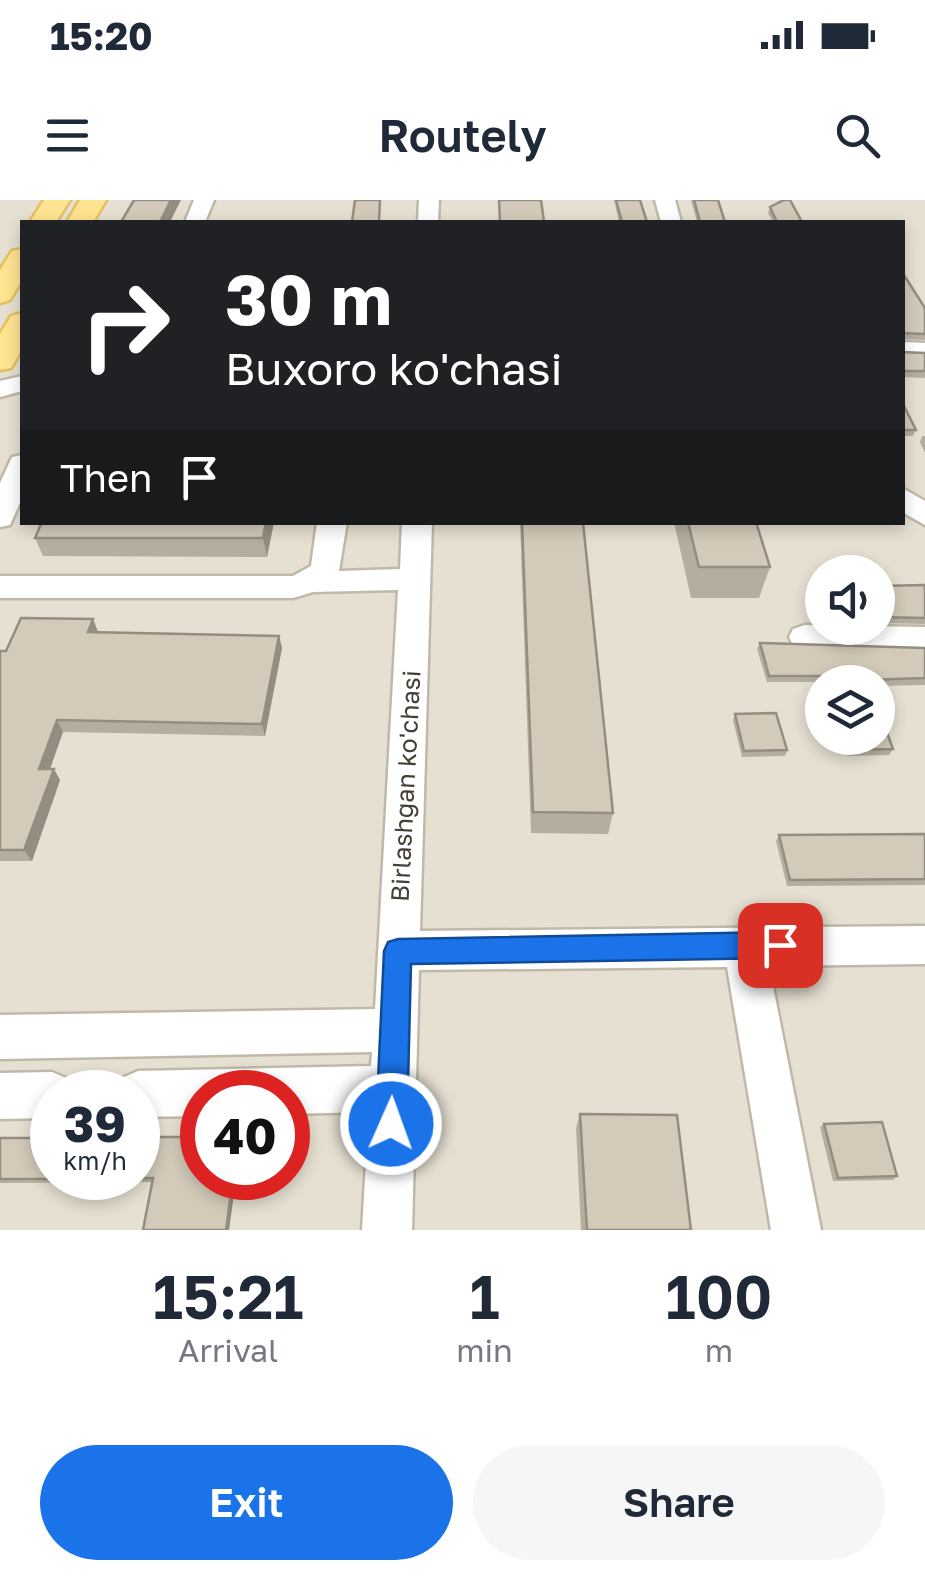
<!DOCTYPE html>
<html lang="en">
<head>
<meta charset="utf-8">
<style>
	:root { --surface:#fff; --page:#f6f6f7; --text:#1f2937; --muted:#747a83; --accent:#1a73e8 }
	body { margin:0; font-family:"Golos Text",sans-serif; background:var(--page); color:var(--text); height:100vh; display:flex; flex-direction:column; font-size:38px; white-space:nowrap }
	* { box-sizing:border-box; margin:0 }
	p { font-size:32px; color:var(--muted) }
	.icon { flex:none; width:55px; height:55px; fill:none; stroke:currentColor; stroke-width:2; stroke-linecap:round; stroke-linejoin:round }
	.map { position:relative; height:1030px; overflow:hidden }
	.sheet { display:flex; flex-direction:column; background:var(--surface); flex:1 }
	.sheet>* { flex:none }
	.guide { position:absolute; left:20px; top:20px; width:885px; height:305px; border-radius:0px; box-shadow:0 5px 15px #0003; background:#202124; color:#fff; overflow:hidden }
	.buttons { position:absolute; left:805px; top:355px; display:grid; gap:20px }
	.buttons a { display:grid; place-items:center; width:90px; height:90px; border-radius:50%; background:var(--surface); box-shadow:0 5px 15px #0003; font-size:50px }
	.speed { position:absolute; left:30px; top:870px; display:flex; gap:20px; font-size:50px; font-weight:700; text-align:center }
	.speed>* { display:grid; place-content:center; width:130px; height:130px; border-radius:50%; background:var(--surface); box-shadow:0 5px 15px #0003; line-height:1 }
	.speed small { font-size:25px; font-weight:400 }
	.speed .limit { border:15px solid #d22; background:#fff; color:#111 }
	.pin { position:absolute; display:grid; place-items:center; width:85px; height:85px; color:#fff; margin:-42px; border-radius:20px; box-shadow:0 5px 15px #0006 }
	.me { position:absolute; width:110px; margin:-55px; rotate:2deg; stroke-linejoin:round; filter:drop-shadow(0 0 8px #0008) }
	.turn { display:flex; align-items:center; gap:35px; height:210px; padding:0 40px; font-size:45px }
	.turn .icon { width:130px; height:130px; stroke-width:2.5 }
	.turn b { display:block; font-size:70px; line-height:85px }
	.then { display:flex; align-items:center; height:95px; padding:0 40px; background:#0003; gap:20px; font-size:38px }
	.eta { display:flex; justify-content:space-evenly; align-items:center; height:170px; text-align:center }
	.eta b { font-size:60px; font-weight:600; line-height:70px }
	.cta { display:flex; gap:20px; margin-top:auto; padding:20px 40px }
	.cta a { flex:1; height:115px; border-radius:60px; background:var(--accent); color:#fff; font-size:40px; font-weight:600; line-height:115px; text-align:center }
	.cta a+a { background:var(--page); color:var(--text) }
	.status { display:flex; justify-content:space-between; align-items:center; height:70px; padding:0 50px; background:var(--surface); direction:ltr }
	.status svg { height:28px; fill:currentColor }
	header { display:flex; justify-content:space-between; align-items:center; height:130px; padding:0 40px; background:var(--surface); font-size:45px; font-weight:600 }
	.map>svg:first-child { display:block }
	.residential { fill:#e6e0d2; fill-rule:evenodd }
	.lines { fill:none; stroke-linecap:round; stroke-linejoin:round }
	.minor-casing { stroke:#c0b9a9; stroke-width:5 }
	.major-casing { stroke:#e3c160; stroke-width:5 }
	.minor { fill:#fff; fill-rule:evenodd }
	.major { fill:#fee390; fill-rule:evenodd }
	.wall { fill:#b5ae9f }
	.shaded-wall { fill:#948d82 }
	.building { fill:#d3cab9; stroke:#948d82; stroke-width:2.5 }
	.route { fill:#1a73e8; stroke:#114b97; stroke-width:2.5 }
	.labels { text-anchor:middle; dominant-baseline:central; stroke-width:10; stroke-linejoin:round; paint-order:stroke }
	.street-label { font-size:25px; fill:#443e34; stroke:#fff }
</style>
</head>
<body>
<div class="status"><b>15:20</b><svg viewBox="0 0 49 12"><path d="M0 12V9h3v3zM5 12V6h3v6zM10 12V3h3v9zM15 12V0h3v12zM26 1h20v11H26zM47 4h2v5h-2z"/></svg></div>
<header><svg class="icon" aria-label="menu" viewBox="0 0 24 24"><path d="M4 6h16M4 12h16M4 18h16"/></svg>Routely<svg class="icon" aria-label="search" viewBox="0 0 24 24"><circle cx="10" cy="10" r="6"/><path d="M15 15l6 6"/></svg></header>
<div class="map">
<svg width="925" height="1030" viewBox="0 0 925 1030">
	<rect width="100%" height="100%" fill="#f2eee4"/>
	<!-- residential -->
	<path class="residential" d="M 0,0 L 925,0 L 925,1030 L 0,1030 ZM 22,22 L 902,22 L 902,322 L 22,322 ZM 822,372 L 878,372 L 878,428 L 822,428 ZM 822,482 L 878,482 L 878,538 L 822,538 ZM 52,892 L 138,892 L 138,978 L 52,978 ZM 202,892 L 288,892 L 288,978 L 202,978 Z"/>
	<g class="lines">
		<defs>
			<path id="minor" d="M 194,0 L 214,0 L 205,22 L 185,22 Z
				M 419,0 L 439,0 L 438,22 L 418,22 Z
				M 655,0 L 675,0 L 681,22 L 661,22 Z
				M 902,142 L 925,143 L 925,157 L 902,156 Z
				M 22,176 L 22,191 L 0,197 L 0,181 Z
				M 22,255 L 22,298 L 10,325 L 0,327 L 0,283 L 12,257 Z
				M 902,288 L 925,301 L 925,325 L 902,312 Z
				M 317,322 L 347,322 L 339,371 L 400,369 L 402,322 L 432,322 L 420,731 L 925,726 L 925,764 L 769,766 L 821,1030 L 771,1030 L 727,767 L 419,770 L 412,1030 L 362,1030 L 369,912 L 288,914 L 288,892 L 202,892 L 202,916 L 138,917 L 138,892 L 116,892 L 122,878 L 138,871 L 371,866 L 372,852 L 0,859 L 0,815 L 375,809 L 398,390 L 313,392 L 293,398 L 0,398 L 0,376 L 293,376 L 311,366 Z
				M 805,425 L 925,427 L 925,451 L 793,445 L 789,437 L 793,429 Z
				M 52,872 L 68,879 L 74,892 L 52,892 L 52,918 L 0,919 L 0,873 Z"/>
			<path id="major" d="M 44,0 L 70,0 L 56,22 L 30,22 Z
				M 80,0 L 106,0 L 93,22 L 67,22 Z
				M 22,49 L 22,80 L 10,100 L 0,103 L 0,70 L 12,51 Z
				M 22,113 L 22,149 L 11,168 L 0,170 L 0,134 L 11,116 Z"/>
		</defs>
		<!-- minor casing -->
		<use href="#minor" class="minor-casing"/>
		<!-- major casing -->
		<use href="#major" class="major-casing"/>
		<!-- minor -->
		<use href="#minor" class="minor"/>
		<!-- major -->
		<use href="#major" class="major"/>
	</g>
	<!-- wall -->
	<path class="wall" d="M 614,0 L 640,0 L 647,22 L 619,22 Z
		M 691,0 L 718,0 L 725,22 L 697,22 Z
		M 770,7 L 802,22 L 773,22 L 768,13 Z
		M 902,72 L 925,108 L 925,140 L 902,139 Z
		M 902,152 L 925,153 L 925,178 L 902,177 Z
		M 902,203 L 916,230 L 913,236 L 902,236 Z
		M 922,236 L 925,236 L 925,253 L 920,242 Z
		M 42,322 L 274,322 L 267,357 L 43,356 L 35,338 Z
		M 520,322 L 583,322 L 613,613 L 608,634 L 531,633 Z
		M 674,322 L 756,322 L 770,367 L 759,398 L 691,398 Z
		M 925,385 L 925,424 L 878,423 L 878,386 Z
		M 93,419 L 98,432 L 279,436 L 282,448 L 265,536 L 63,532 L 50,569 L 60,580 L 32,661 L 0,661 L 0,451 L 6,451 Z
		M 760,443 L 925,448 L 925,485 L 878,486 L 878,482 L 767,482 L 757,449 Z
		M 735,514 L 787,550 L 785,556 L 742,557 L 733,520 Z
		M 841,538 L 878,538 L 893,549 L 889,555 L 847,556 Z
		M 925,634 L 925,685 L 787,686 L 776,641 L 779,635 Z
		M 580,914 L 691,1030 L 581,1030 L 576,928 Z
		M 824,924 L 897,976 L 893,980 L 833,981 L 820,927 Z
		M 0,938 L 236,978 L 229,1030 L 143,1030 L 152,982 L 0,983 Z"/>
	<!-- shaded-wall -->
	<path class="shaded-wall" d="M 171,0 L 181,0 L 170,22 L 160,22 Z
		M 266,322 L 274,322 L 267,357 L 263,338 Z
		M 93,419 L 98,432 L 94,445 L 88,432 Z
		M 279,436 L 282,448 L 265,536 L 262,524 Z
		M 57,520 L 63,532 L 46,580 L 39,569 Z
		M 54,569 L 60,580 L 32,661 L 24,650 Z
		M 233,978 L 236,978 L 229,1030 L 226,1030 Z"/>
	<!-- building -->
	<path class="building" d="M 134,0 L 171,0 L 160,22 L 121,22 Z
		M 355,0 L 380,0 L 379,22 L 352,22 Z
		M 499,0 L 541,0 L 544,22 L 500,22 Z
		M 616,0 L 640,0 L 647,22 L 622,22 Z
		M 694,0 L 718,0 L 725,22 L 700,22 Z
		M 784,0 L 790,0 L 802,22 L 777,22 L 770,7 Z
		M 902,72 L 925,108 L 925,134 L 902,133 Z
		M 902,152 L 925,153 L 925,171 L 902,171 Z
		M 902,202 L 916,230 L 902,230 Z
		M 42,322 L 266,322 L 263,338 L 35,338 Z
		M 522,322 L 583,322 L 613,613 L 533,612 Z
		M 688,322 L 756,322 L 770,367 L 699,367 Z
		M 925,385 L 925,418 L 878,417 L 878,386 Z
		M 21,418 L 93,419 L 88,432 L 279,436 L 262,524 L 57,520 L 39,569 L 54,569 L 24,650 L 0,650 L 0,451 L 6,451 Z
		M 760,443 L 925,448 L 925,478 L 867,480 L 868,482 L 827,482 L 825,476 L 769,476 Z
		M 878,508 L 893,549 L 850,550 L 846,538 L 878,538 Z
		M 776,513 L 787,550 L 744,551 L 735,514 Z
		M 925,634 L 925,679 L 790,680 L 779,635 Z
		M 580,914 L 677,915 L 691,1030 L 587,1030 Z
		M 882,922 L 897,976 L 838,978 L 824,924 Z
		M 138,937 L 202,937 L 202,978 L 233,978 L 226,1030 L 143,1030 L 153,978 L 0,979 L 0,938 L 52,938 L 52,978 L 138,978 Z"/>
	<!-- route -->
	<path class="route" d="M 780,732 L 790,736 L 794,745 L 790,754 L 780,758 L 411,764 L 407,924 L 402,935 L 391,940 L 380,935 L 376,924 L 384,751 L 388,742 L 398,739 Z"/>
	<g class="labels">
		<!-- street labels -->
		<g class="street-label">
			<text transform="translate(405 586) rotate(-87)">Birlashgan ko'chasi</text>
		</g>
	</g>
</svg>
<div class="buttons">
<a><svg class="icon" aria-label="sound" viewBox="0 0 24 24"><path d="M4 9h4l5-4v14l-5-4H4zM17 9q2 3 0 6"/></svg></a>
<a><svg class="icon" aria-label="layers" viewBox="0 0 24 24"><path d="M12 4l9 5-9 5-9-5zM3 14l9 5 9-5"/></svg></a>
</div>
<div class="speed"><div>39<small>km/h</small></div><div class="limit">40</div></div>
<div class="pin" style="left:780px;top:745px;background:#d93025"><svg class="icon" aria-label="arrive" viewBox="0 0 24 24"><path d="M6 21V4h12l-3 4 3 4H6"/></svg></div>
<svg class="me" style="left:391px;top:924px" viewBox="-20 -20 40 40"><circle r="17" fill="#1a73e8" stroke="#fff" stroke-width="3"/><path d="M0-11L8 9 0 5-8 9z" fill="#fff"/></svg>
<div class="guide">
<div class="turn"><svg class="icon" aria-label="right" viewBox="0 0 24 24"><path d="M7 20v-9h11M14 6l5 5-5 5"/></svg><div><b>30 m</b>Buxoro ko'chasi</div></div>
<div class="then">Then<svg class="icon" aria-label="arrive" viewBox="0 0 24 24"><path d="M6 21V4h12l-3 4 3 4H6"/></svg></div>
</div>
</div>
<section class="sheet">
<div class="eta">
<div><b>15:21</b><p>Arrival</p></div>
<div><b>1</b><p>min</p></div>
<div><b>100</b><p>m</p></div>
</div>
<div class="cta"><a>Exit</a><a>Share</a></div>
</section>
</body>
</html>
